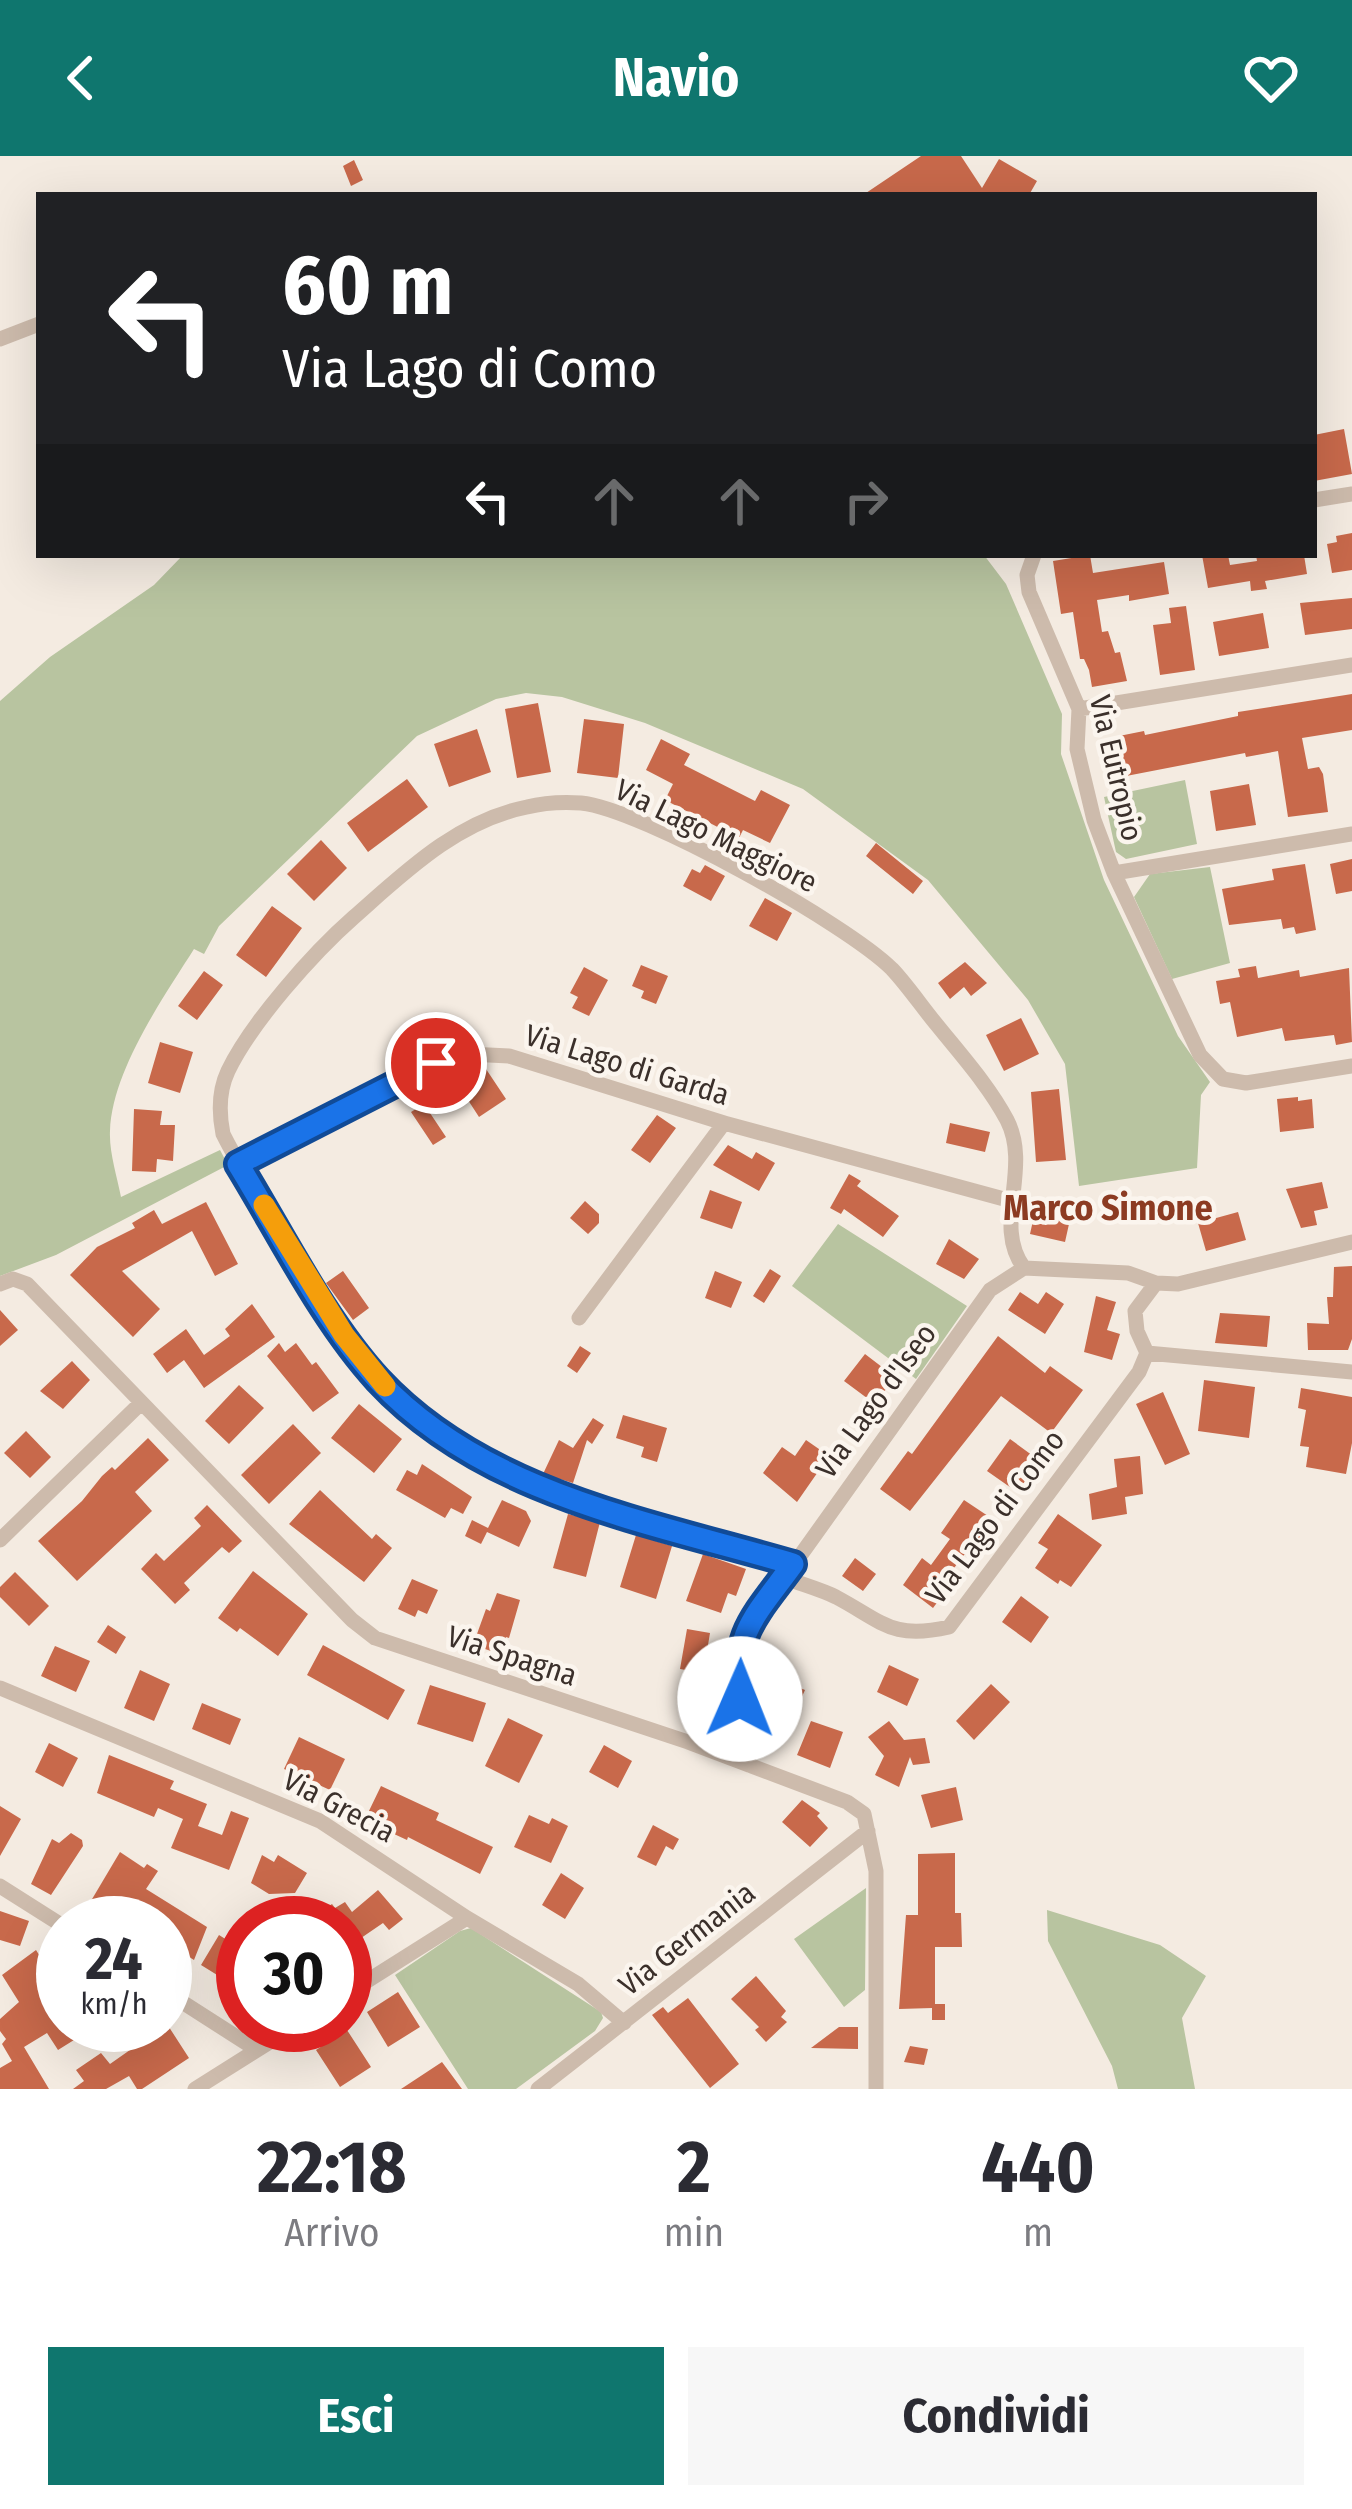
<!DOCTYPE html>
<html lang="it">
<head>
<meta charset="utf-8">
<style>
	:root { --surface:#fff; --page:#f7f7f7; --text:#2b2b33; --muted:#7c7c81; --accent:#0f766e }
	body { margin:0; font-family:"Fira Sans Condensed",sans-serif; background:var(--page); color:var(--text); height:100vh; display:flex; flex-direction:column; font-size:45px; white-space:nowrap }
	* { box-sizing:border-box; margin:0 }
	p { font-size:39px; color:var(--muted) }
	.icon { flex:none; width:66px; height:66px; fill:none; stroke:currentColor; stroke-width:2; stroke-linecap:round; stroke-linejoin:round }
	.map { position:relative; height:1933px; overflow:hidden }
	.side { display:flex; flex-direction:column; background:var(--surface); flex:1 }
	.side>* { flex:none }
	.top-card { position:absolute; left:36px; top:36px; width:1281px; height:366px; border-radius:0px; box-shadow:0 12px 48px #0002; background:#202124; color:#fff; overflow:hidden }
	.speed { position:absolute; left:36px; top:1740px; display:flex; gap:24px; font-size:60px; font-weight:700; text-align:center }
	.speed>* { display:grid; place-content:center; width:156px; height:156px; border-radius:50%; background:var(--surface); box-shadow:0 12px 48px #0002; line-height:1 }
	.speed small { font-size:30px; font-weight:400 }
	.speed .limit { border:18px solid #d22; background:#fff; color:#111 }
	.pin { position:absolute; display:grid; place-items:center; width:102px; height:102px; color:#fff; margin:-51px; border:6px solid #fff; border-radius:50%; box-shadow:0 3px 12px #0007 }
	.me { position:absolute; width:132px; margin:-66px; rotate:1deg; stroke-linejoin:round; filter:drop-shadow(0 0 9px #0008) }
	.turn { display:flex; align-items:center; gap:42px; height:252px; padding:0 48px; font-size:54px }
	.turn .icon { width:156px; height:156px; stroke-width:2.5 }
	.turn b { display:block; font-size:84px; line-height:102px }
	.lanes { display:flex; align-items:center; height:114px; padding:0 48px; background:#0003; justify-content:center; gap:60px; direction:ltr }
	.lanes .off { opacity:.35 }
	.eta { display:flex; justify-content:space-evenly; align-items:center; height:204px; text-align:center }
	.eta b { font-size:72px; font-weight:700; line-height:84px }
	.button { display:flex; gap:24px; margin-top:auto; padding:24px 48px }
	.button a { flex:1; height:138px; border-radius:0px; background:var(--accent); color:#fff; font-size:48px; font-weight:700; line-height:138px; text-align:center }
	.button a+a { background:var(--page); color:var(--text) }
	header { display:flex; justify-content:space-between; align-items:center; height:156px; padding:0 48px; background:var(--accent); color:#fff; font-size:54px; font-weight:700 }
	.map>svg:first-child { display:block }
	.green { fill:#b8c4a0 }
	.building { fill:#c8694b }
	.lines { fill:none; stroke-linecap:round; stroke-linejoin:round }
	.street { stroke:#cdbbac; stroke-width:15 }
	.route-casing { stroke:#114b97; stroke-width:30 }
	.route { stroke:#1a73e8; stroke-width:21 }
	.slow { stroke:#f59e0b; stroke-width:21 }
	.labels { text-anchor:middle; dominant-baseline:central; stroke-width:9; stroke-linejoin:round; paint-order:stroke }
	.street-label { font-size:30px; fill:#3b302b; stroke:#fbf5ee }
	.quarter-label { font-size:36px; font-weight:bold; fill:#8c3b22; stroke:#fbf5ee }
</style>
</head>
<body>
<header><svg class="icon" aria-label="back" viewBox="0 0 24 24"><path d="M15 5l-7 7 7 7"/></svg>Navio<svg class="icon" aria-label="heart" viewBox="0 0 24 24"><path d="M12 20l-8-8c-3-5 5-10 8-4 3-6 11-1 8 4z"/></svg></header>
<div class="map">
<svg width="1352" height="1933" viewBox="0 0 1352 1933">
	<rect width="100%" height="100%" fill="#f4ebe1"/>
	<!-- green -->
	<path class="green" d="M 183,399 L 984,399 L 1006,428 L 1062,558 L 1061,598 L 1104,724 L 1178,880 L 1210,926 L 1201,939 L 1197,1012 L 1079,1030 L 1065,908 L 1028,844 L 928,724 L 803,633 L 645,567 L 562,541 L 526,537 L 496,543 L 417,580 L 219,770 L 204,798 L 194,793 C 163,842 112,915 110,975 C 109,996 117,1020 121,1041 L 220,994 L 228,1009 L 56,1099 L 0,1120 L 0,545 L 50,501 L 154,429 Z
		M 1185,624 L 1197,688 L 1126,703 L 1116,696 L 1104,641 Z
		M 1210,711 L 1230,807 L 1172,823 L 1134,741 L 1150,718 Z
		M 838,1068 L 967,1150 L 916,1223 L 792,1130 Z
		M 866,1732 L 865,1834 L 844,1851 L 794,1783 Z
		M 1047,1754 L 1160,1789 L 1206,1820 L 1182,1862 L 1195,1933 L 1118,1933 L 1112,1910 L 1048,1785 Z
		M 471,1772 L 601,1856 L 603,1862 L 595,1875 L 516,1933 L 468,1933 L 395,1819 L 460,1775 Z"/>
	<!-- building -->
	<path class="building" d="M 921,0 L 961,0 L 982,32 L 999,3 L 1037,25 L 1029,39 L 863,39 Z
		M 354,4 L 363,24 L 351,30 L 343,10 Z
		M 1344,273 L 1352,318 L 1314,325 L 1314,279 Z
		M 1352,377 L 1352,414 L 1332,417 L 1327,388 L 1337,386 L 1336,380 Z
		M 1090,399 L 1093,417 L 1164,406 L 1169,438 L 1129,445 L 1129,439 L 1097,444 L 1102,476 L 1108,475 L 1115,497 L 1120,496 L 1127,525 L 1092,531 L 1089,514 L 1084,503 L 1080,503 L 1073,456 L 1061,458 L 1053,405 Z
		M 1202,399 L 1228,399 L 1230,409 L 1257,405 L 1256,399 L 1304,399 L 1307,418 L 1265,425 L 1267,433 L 1251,435 L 1250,425 L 1208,432 Z
		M 1352,442 L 1352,473 L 1305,479 L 1300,447 Z
		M 1186,450 L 1195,514 L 1160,519 L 1153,469 L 1171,467 L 1169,452 Z
		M 1263,457 L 1269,492 L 1219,500 L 1213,466 Z
		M 1352,538 L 1352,574 L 1302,582 L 1308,613 L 1319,611 L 1323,618 L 1328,656 L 1288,661 L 1278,595 L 1246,601 L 1245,597 L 1121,621 L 1116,600 L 1123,598 L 1119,580 L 1144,575 L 1145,579 L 1238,560 L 1238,556 Z
		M 538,547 L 551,616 L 517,622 L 505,553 Z
		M 584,563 L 624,568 L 618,622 L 577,617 Z
		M 477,573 L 491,616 L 449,631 L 434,588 Z
		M 661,583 L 690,598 L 684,609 L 755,645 L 761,634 L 790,649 L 770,687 L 743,674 L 739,682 L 665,644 L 673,628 L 646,614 Z
		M 407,623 L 428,651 L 368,696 L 347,667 Z
		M 1249,628 L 1256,669 L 1216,675 L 1210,635 Z
		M 321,684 L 347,712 L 314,745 L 287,718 Z
		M 876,687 L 923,725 L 913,738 L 866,700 Z
		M 1352,703 L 1352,735 L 1336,738 L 1330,708 Z
		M 1305,708 L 1316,774 L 1296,778 L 1294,771 L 1283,773 L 1281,763 L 1229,769 L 1222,733 L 1274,724 L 1272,713 Z
		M 705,709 L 725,720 L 711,745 L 683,730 L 692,713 L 700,717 Z
		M 765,742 L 792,757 L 777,785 L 749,770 Z
		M 272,750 L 302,772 L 266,821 L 236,799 Z
		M 965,806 L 987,827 L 971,840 L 964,831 L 950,843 L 938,827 Z
		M 641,809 L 668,820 L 656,848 L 641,842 L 644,835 L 632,830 Z
		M 1256,810 L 1258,822 L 1299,814 L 1300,821 L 1349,812 L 1352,886 L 1336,889 L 1334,879 L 1285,885 L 1282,872 L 1237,881 L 1230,846 L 1220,848 L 1216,825 L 1240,821 L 1238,813 Z
		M 584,811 L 608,824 L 589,860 L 572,852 L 578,841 L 570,837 Z
		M 204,815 L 223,829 L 197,864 L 178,850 Z
		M 1021,862 L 1039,898 L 1004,915 L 986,879 Z
		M 160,886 L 193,896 L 180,937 L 148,927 Z
		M 476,910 L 482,916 L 486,913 L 506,943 L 479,961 L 468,944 L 473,942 L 459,922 Z
		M 1059,933 L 1066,1004 L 1036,1006 L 1031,936 Z
		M 1298,941 L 1298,945 L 1312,943 L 1314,972 L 1280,976 L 1277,943 Z
		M 424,948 L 446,981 L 433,989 L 411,956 Z
		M 134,953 L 162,955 L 160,969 L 175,969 L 173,1005 L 157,1003 L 156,1016 L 132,1015 Z
		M 657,959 L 676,972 L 650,1007 L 631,994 Z
		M 950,967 L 990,976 L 985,996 L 946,987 Z
		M 728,989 L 752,1003 L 756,996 L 775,1007 L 759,1035 L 713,1009 Z
		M 849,1018 L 861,1025 L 857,1030 L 899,1060 L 883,1081 L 844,1053 L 841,1058 L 830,1052 Z
		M 1322,1026 L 1328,1052 L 1314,1055 L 1317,1069 L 1301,1072 L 1286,1033 Z
		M 710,1034 L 742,1046 L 732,1073 L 700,1062 Z
		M 585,1045 L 599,1058 L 599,1067 L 588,1078 L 570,1062 Z
		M 206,1046 L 238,1108 L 215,1120 L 192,1075 L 122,1115 L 160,1153 L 133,1181 L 70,1119 L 97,1091 L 135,1072 L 132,1067 L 154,1054 L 162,1068 Z
		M 1036,1051 L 1071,1059 L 1065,1086 L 1030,1078 Z
		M 1238,1056 L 1246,1084 L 1206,1095 L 1198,1067 Z
		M 949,1083 L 979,1103 L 964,1123 L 936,1108 Z
		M 1352,1110 L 1352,1183 L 1348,1194 L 1308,1194 L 1307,1167 L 1329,1168 L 1327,1141 L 1333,1141 L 1334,1111 Z
		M 770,1113 L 781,1120 L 764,1147 L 753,1140 Z
		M 343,1115 L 369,1152 L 353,1164 L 326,1127 Z
		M 715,1115 L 742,1126 L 731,1152 L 705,1142 Z
		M 1020,1136 L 1038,1148 L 1046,1136 L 1064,1148 L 1045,1178 L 1008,1154 Z
		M 1096,1140 L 1116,1146 L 1107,1174 L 1120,1178 L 1112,1204 L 1084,1196 Z
		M 252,1148 L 275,1181 L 204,1232 L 184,1204 L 167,1217 L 153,1198 L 186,1173 L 204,1199 L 230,1180 L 225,1173 Z
		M 0,1154 L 18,1174 L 0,1190 Z
		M 1220,1157 L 1270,1160 L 1267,1191 L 1215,1187 Z
		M 998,1180 L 1045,1217 L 1050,1210 L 1083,1234 L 1051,1277 L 1001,1240 L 910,1355 L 880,1333 L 908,1295 L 912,1298 Z
		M 279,1187 L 285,1196 L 296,1187 L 312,1209 L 316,1206 L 339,1237 L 313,1256 L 267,1200 Z
		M 580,1190 L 591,1197 L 577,1217 L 567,1210 Z
		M 865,1198 L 895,1221 L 875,1248 L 844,1225 Z
		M 72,1205 L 90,1224 L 63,1253 L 40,1235 Z
		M 1204,1224 L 1255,1231 L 1249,1282 L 1198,1275 Z
		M 239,1229 L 264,1252 L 229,1288 L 205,1265 Z
		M 1301,1232 L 1352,1241 L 1352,1287 L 1346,1318 L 1306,1311 L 1309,1291 L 1300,1290 L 1306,1254 L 1298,1252 Z
		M 1163,1236 L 1190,1298 L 1165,1309 L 1136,1248 Z
		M 359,1248 L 402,1283 L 374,1317 L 331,1282 Z
		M 623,1259 L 667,1272 L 657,1306 L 641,1301 L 644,1291 L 616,1282 Z
		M 593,1262 L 604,1269 L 592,1288 L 587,1284 L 573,1327 L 543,1318 L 559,1284 L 573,1292 Z
		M 293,1268 L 321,1297 L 269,1348 L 241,1319 Z
		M 26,1275 L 51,1301 L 30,1322 L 4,1297 Z
		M 148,1282 L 169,1304 L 135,1336 L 152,1355 L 77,1425 L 38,1385 L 82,1345 L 102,1320 L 112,1311 L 115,1314 Z
		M 1010,1283 L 1040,1305 L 1017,1336 L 987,1315 Z
		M 806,1284 L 829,1300 L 797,1346 L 763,1317 L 782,1291 L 795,1300 Z
		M 1140,1300 L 1143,1338 L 1125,1341 L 1127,1358 L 1092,1364 L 1089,1338 L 1117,1331 L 1114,1303 Z
		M 422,1308 L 472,1341 L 463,1358 L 451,1352 L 445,1362 L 396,1334 L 407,1314 L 417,1319 Z
		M 320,1334 L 372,1383 L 376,1378 L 392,1392 L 364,1426 L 289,1368 Z
		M 502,1344 L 526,1355 L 531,1365 L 519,1391 L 487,1376 L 481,1388 L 465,1380 L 472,1364 L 488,1372 Z
		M 964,1344 L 997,1366 L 974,1400 L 967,1395 L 945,1424 L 951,1428 L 933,1452 L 903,1429 L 922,1402 L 931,1409 L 950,1383 L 941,1377 Z
		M 207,1349 L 242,1385 L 229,1397 L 222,1391 L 184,1427 L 190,1434 L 175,1448 L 141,1413 L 156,1397 L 164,1405 L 201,1370 L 194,1362 Z
		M 568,1358 L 600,1366 L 586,1421 L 553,1412 Z
		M 1058,1358 L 1102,1389 L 1071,1431 L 1060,1424 L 1058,1428 L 1035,1412 L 1048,1393 L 1038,1387 Z
		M 636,1379 L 672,1390 L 656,1443 L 620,1431 Z
		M 703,1398 L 746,1413 L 736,1440 L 728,1437 L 721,1457 L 686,1445 Z
		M 855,1402 L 876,1418 L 863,1435 L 842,1420 Z
		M 253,1415 L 308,1458 L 278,1500 L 240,1472 L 237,1476 L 218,1462 Z
		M 15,1416 L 49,1450 L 29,1470 L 0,1441 L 0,1431 Z
		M 412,1423 L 438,1434 L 427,1458 L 418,1454 L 415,1461 L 398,1453 Z
		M 497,1437 L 520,1444 L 509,1482 L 506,1481 L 500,1498 L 473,1489 L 486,1453 L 490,1455 Z
		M 1021,1440 L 1049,1461 L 1031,1487 L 1002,1466 Z
		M 108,1469 L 126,1481 L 116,1498 L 97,1486 Z
		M 687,1473 L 710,1477 L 706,1501 L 701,1500 L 698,1516 L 680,1513 Z
		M 323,1489 L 405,1534 L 388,1564 L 307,1519 Z
		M 55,1490 L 90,1505 L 76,1536 L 41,1520 Z
		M 889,1509 L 919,1523 L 907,1550 L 877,1536 Z
		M 140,1514 L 170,1528 L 154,1565 L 124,1552 Z
		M 781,1524 L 805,1534 L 790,1567 L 766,1556 Z
		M 991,1528 L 1010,1546 L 974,1584 L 956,1565 Z
		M 430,1529 L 486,1547 L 473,1586 L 417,1568 Z
		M 696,1533 L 722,1541 L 713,1572 L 687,1564 Z
		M 202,1547 L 241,1563 L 230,1589 L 192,1573 Z
		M 508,1562 L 543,1579 L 519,1627 L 485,1610 Z
		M 811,1565 L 843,1576 L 830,1612 L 797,1599 Z
		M 889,1565 L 904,1584 L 925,1582 L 930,1607 L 913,1609 L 910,1601 L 899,1631 L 875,1619 L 884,1600 L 868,1581 Z
		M 299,1581 L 345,1603 L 330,1634 L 284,1613 Z
		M 49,1587 L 78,1602 L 63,1631 L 35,1616 Z
		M 604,1589 L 632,1605 L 618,1632 L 589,1616 Z
		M 109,1599 L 174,1625 L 170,1633 L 207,1648 L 198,1670 L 222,1679 L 231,1655 L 249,1662 L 229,1714 L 171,1692 L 183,1663 L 158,1652 L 154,1661 L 97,1637 Z
		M 381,1630 L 439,1657 L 436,1664 L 493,1691 L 480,1718 L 408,1681 L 407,1684 L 381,1672 L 383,1667 L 367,1659 Z
		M 956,1631 L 963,1664 L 931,1672 L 921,1639 Z
		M 802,1644 L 820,1657 L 817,1660 L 828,1672 L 810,1691 L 782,1666 Z
		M 0,1650 L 21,1663 L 0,1700 Z
		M 529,1659 L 549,1668 L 552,1662 L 568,1670 L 551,1707 L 514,1691 Z
		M 653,1669 L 679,1683 L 673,1694 L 666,1690 L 656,1710 L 637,1701 Z
		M 71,1677 L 82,1684 L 83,1690 L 51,1739 L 31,1728 L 52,1683 L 59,1687 Z
		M 120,1696 L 144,1712 L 147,1708 L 158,1715 L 146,1733 L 207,1771 L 194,1804 L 165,1786 L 165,1767 L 93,1767 L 82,1760 Z
		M 955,1697 L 955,1757 L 961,1757 L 962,1791 L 935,1791 L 935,1848 L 945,1848 L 945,1864 L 932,1864 L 932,1852 L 899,1853 L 906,1759 L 918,1759 L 918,1698 Z
		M 262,1699 L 274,1706 L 278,1699 L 307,1717 L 295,1737 L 269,1738 L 251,1727 Z
		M 561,1717 L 584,1732 L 565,1763 L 542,1749 Z
		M 378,1734 L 403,1763 L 389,1774 L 383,1767 L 345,1793 L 345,1767 L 314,1767 L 321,1762 L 317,1758 L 332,1748 L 335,1752 L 345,1746 L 352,1756 Z
		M 0,1755 L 29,1765 L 20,1790 L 0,1784 Z
		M 219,1779 L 243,1794 L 243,1835 L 201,1809 Z
		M 36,1794 L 63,1837 L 63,1869 L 98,1869 L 58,1894 L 47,1877 L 24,1891 L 49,1933 L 0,1933 L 0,1912 L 12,1905 L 2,1888 L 6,1883 L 0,1875 L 0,1863 L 19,1846 L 2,1819 Z
		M 756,1820 L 786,1855 L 781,1861 L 787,1866 L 766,1886 L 755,1874 L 759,1871 L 731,1843 Z
		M 398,1836 L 420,1871 L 388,1891 L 367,1856 Z
		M 688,1842 L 739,1908 L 710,1932 L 652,1859 L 663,1851 L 668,1857 Z
		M 167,1868 L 189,1902 L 142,1933 L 137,1933 L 129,1920 L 106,1933 L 73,1933 L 84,1925 L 76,1914 L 101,1897 L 110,1908 Z
		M 839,1871 L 858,1871 L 858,1893 L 811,1892 Z
		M 347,1874 L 371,1911 L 340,1931 L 316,1894 Z
		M 910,1890 L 928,1893 L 924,1909 L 904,1906 Z
		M 442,1906 L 462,1933 L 401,1933 Z"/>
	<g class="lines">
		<!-- street -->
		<path class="street" d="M 0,183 L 39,168
			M 1314,344 L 1352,338
			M 1034,399 L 1027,419 L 1029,436 L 1079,553 L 1077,593 L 1094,664 L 1114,717 L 1200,899 L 1223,923 L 1246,927 L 1352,910
			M 1079,553 L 1352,509
			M 1114,717 L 1352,678
			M 239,1008 L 436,907 L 469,898 L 509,900 L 724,967 L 1015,1046
			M 0,1128 L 13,1123 L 27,1128 L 352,1464 L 375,1482 L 688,1586 L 847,1646 L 864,1658 L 876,1715 L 876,1933
			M 579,1162 L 724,967
			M 1147,1197 L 1137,1175 L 1135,1155 L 1156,1127 L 1178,1128 L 1352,1086
			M 1147,1197 L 1352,1216
			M 0,1384 L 141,1247
			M 793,1408 L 523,1324 C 405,1275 352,1194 288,1089 C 266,1052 242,1016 223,978 C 219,958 219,934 228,915 C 251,867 313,797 354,761 C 405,716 457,665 527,651 C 543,647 565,646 581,647 C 642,653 847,768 892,813 C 908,830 922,851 937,869 C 962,900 989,930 1007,964 C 1032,1013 992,1069 1024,1112 L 1128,1117 L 1156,1127
			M 783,1421 C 800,1428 820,1433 836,1441 C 883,1466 892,1484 949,1471 L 1139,1216 L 1147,1197
			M 0,1532 L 320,1665 L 467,1762 L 578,1828 L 624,1867
			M 749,1609 L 736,1510 L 740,1484 L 990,1134 L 1024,1112
			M 0,1730 L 63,1770
			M 165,1835 L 257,1894
			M 345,1839 L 467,1762
			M 195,1933 L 297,1869
			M 538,1933 L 868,1675"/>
	</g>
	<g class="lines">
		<defs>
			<path id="route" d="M 436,907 L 238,1008 C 281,1078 323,1164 378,1224 C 484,1338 649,1366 793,1408 C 756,1459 732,1477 740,1543"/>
		</defs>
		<!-- route casing -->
		<use href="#route" class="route-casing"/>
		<!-- route -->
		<use href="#route" class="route"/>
		<!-- slow -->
		<path class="slow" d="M 264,1049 L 344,1179 L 385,1230"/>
	</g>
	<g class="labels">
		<!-- street labels -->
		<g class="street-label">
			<text transform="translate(1116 612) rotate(77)">Via Eutropio</text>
			<text transform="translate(716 680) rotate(26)">Via Lago Maggiore</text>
			<text transform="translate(627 909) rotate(17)">Via Lago di Garda</text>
			<text transform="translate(876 1245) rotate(-54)">Via Lago d'Iseo</text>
			<text transform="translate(995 1361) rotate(-53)">Via Lago di Como</text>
			<text transform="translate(512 1500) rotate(18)">Via Spagna</text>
			<text transform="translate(339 1650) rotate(28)">Via Grecia</text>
			<text transform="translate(687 1783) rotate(-38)">Via Germania</text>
		</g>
		<!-- quarter labels -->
		<g class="quarter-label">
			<text x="1108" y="1052">Marco Simone</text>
		</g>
	</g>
</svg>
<div class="speed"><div>24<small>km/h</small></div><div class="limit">30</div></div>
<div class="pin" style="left:436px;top:907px;background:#d93025"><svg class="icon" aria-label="arrive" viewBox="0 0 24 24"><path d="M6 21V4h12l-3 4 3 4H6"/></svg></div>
<svg class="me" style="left:740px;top:1543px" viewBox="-20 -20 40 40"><circle r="19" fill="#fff"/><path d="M0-13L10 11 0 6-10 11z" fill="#1a73e8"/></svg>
<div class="top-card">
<div class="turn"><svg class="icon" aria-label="left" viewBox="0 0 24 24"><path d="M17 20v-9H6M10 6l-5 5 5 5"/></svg><div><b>60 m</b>Via Lago di Como</div></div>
<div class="lanes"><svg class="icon" aria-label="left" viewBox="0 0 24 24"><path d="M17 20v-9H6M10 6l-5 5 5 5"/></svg><svg class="icon off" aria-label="ahead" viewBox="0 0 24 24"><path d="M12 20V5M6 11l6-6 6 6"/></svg><svg class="icon off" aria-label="ahead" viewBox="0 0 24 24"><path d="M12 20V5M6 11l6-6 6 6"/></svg><svg class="icon off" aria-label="right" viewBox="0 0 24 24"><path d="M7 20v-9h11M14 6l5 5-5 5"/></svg></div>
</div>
</div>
<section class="side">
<div class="eta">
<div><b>22:18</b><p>Arrivo</p></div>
<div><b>2</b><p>min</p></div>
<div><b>440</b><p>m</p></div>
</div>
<div class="button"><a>Esci</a><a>Condividi</a></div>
</section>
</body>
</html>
